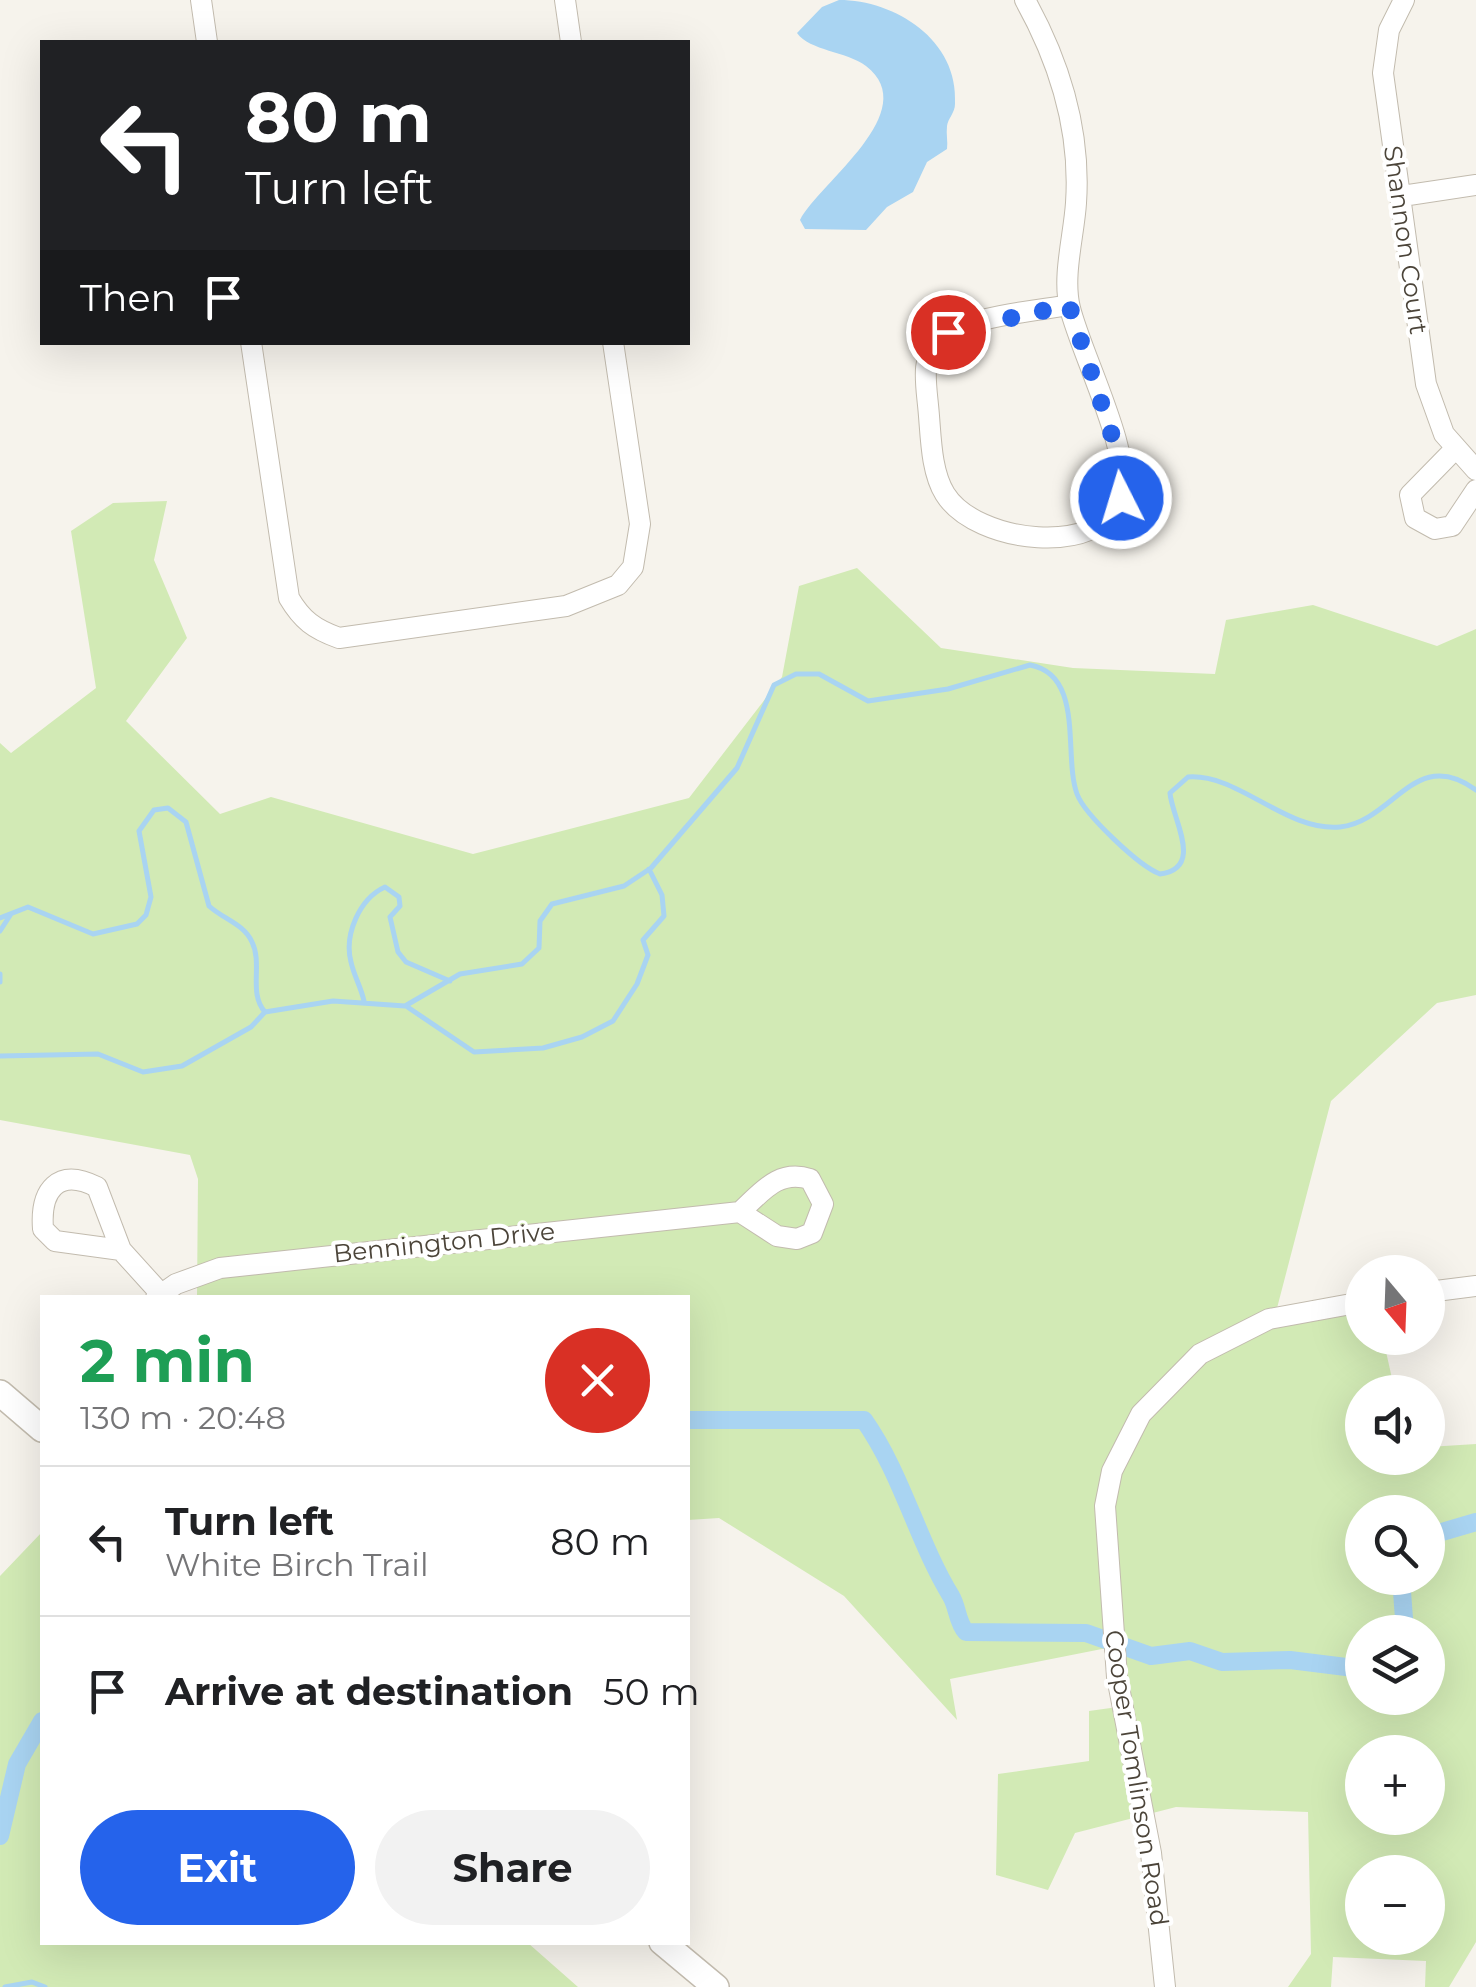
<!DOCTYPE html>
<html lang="en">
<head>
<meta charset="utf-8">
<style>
	:root { --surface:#fff; --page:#f2f2f2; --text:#202124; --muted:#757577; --line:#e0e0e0; --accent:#2563eb }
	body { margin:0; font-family:Montserrat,sans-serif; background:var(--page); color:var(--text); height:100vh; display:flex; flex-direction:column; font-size:38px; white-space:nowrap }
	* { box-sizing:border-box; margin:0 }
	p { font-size:32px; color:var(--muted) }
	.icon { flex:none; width:55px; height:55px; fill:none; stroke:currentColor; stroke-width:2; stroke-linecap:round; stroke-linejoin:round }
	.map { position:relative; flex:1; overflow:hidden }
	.drawer { position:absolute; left:40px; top:1295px; width:650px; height:650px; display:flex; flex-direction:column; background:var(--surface); border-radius:0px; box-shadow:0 10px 40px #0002 }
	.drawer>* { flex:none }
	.hud { position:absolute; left:40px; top:40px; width:650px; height:305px; border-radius:0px; box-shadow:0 10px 40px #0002; background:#202124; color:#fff; overflow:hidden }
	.needle { width:65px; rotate:161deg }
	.controls { position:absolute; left:1345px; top:1255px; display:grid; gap:20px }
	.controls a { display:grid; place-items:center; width:100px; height:100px; border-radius:50%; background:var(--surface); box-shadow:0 10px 40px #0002; font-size:50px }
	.pin { position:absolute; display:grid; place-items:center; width:85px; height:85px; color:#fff; margin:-42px; border:5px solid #fff; border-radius:50%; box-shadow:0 2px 10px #0007 }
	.me { position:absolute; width:110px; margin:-55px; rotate:355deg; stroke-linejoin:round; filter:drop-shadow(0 0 8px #0008) }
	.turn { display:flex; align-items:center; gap:35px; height:210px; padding:0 40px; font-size:45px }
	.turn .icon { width:130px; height:130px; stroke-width:2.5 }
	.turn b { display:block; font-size:70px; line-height:85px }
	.then { display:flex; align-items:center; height:95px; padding:0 40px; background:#0003; gap:20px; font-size:38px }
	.round { display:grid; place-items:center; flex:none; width:105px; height:105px; border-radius:52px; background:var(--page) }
	.summary { display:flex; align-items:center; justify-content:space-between; height:170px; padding:0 40px }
	h1 { font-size:60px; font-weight:700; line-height:75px; color:#1e9e55 }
	.button { display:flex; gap:20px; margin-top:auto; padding:20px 40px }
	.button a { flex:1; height:115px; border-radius:60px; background:var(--accent); color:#fff; font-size:40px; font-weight:700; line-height:115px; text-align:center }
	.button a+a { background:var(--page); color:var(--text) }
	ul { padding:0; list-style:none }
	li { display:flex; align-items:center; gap:30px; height:150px; padding:0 40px; border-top:2px solid var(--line) }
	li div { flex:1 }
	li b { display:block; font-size:38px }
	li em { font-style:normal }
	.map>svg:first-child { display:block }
	.green { fill:#d2eab5; fill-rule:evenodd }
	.water { fill:#a9d4f2 }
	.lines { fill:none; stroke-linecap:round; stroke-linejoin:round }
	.stream { stroke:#a9d4f2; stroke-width:5 }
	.canal { stroke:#a9d4f2; stroke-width:18 }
	.minor-casing { stroke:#c2bbae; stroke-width:22 }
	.tertiary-casing { stroke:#c2bbae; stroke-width:28 }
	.minor { stroke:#fff; stroke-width:20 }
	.tertiary { stroke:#fff; stroke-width:25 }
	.route { stroke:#2563eb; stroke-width:18; stroke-dasharray:0 32.4 }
	.labels { text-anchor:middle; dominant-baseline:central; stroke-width:8; stroke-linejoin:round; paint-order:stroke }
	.street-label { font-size:25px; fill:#4b4439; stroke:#fff }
</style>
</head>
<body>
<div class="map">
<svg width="1476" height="1987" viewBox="0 0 1476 1987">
	<rect width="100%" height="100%" fill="#f6f3ec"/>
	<!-- green -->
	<path class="green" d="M 167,501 L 154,560 L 187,638 L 126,721 L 220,814 L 271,797 L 473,854 L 689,798 L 782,677 L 799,586 L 857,568 L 941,648 L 1073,668 L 1215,674 L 1226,620 L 1313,605 L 1437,646 L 1476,629 L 1476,995 L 1437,1003 L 1331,1101 L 1276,1312 L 1362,1299 L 1362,1338 L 1383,1338 L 1395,1392 L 1362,1392 L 1362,1458 L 1428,1458 L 1428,1447 L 1476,1444 L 1476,1942 L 1449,1987 L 1425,1987 L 1426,1961 L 1333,1957 L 1331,1987 L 1288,1987 L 1311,1954 L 1308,1812 L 1176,1807 L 1075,1833 L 1048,1890 L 996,1875 L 998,1774 L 1089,1761 L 1089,1711 L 1125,1706 L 1117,1646 L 950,1679 L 957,1720 L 844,1596 L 719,1518 L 688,1520 L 688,1298 L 197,1297 L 198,1179 L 190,1155 L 0,1120 L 0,743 L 11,753 L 96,688 L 71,531 L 113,503 ZM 1362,1512 L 1428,1512 L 1428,1578 L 1362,1578 ZM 1362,1632 L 1428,1632 L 1428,1698 L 1362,1698 ZM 1362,1752 L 1428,1752 L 1428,1818 L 1362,1818 ZM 1362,1872 L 1428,1872 L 1428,1938 L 1362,1938 Z
		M 42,1532 L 42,1942 L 528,1943 L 578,1987 L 0,1987 L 0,1576 Z"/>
	<!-- water -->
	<path class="water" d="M 839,0 C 895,0 959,40 955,104 C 955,113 948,118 947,126 C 946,134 948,142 947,149 L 927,162 L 913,192 L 887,207 L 866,230 L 805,229 L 800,220 C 820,182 924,111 866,66 C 846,51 810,51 797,33 L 822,7 Z"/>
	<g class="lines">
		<!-- stream -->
		<path class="stream" d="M 0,918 L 28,907 L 93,934 L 137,924 L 146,915 L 151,897 L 139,831 L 154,810 L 168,808 L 186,822 L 209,906 C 223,919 244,924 252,942 C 263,964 248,993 265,1012
			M 0,931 L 11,914
			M 0,974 L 0,982
			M 364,1001 C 361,987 354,976 351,962 C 344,935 359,899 385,887 L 399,897 L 400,906 L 390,917 L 398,952 L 406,962 L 450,981
			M 406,1006 L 474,1052 L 543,1048 L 582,1037 L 613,1021 L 637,984 L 648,955 L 643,940 L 664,916 L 662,895 L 649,869
			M 0,1056 L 98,1054 L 143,1072 L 182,1066 L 251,1027 L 265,1012 L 333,1001 L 405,1006 L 460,974 L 522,964 L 539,948 L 540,921 L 552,904 L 624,886 L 651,868 L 737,768 L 774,685 L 796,674 L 819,674 L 868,701 L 948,689 L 1030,665 C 1085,675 1063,756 1077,794 C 1085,815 1139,866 1160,874 C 1205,868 1172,819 1170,793 L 1188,777 C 1238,773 1286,832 1340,827 C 1394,821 1415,745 1476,790
			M 5,1987 L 32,1982 L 45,1987"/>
		<!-- canal -->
		<path class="canal" d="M 688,1420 L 864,1420 C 902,1474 917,1540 951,1596 C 958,1608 957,1622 966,1632 L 1086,1633 L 1151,1656 L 1190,1651 L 1222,1662 L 1290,1660 L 1362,1669
			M 1428,1536 L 1476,1522
			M 1401,1578 L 1405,1632
			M 0,1836 L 17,1764 L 42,1721"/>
		<defs>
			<path id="minor" d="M 201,0 L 207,42
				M 565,0 L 571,42
				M 1025,0 C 1060,63 1081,130 1076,203 C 1074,235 1062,277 1070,308 C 1081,354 1134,455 1121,498 C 1103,558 976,544 945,494 C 930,470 931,432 928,405 C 926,384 921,356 938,340 C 962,317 1035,311 1069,305
				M 1404,0 L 1389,30 L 1383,73 L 1426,384 L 1444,434 L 1476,470
				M 1402,196 L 1476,185
				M 251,342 L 289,598 C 302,620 314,629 339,638 L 566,606 L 618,585 L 633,567 L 640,524 L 613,342
				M 1455,449 L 1410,495 L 1415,518 L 1435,529 L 1452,526 L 1476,490
				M 121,1250 L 55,1241 L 43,1229 C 40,1190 58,1167 97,1187 L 121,1250 L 160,1293
				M 1428,1292 L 1476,1286
				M 156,1298 L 176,1284 L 220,1268 L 740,1212 L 777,1236 L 797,1239 L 812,1233 L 823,1204 L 810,1179 C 778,1169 762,1192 740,1212
				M 1165,1987 L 1151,1853 L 1117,1677 L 1105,1506 L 1112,1471 L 1141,1414 L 1200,1354 L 1269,1319 L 1362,1302"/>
			<path id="tertiary" d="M 0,1393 L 42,1429
				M 662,1942 L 716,1987"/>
		</defs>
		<!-- minor casing -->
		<use href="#minor" class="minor-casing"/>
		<!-- tertiary casing -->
		<use href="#tertiary" class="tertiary-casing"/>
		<!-- minor -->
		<use href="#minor" class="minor"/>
		<!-- tertiary -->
		<use href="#tertiary" class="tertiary"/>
	</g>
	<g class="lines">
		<!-- route -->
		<path class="route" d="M 948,332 L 1069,305 L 1118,454 L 1121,498"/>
	</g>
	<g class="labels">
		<!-- street labels -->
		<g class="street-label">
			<text transform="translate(1406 240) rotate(82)">Shannon Court</text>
			<text transform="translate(444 1242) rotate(-6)">Bennington Drive</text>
			<text transform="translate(1137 1778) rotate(81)">Cooper Tomlinson Road</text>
		</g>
	</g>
</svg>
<div class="controls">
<a><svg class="needle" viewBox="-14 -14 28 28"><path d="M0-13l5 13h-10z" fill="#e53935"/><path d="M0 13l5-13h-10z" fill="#757577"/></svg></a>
<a><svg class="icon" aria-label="sound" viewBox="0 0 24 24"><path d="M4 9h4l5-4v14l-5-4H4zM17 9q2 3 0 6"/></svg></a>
<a><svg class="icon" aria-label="search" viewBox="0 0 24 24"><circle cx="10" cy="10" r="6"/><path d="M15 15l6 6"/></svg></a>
<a><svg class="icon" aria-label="layers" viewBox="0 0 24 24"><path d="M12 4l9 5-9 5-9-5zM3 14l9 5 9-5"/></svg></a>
<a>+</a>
<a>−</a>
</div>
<div class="pin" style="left:948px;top:332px;background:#d93025"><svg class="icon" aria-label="arrive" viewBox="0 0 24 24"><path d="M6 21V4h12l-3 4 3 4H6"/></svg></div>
<svg class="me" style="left:1121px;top:498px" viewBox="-20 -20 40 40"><circle r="17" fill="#2563eb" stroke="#fff" stroke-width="3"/><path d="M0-11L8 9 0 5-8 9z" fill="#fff"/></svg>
<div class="hud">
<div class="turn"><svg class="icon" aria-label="left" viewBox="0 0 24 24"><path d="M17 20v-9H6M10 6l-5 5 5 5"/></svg><div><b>80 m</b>Turn left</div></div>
<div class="then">Then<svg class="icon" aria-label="arrive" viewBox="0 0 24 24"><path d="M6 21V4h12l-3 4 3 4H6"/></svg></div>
</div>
<section class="drawer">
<div class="summary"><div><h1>2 min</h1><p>130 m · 20:48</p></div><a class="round" style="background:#d93025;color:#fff"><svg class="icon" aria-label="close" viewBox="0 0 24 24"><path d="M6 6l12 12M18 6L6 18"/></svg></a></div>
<ul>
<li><svg class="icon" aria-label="left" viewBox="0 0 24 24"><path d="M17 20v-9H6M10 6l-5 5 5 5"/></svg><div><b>Turn left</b><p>White Birch Trail</p></div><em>80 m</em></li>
<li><svg class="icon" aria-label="arrive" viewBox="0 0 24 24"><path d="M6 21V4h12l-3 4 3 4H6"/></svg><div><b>Arrive at destination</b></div><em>50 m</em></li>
</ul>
<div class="button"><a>Exit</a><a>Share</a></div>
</section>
</div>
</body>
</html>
